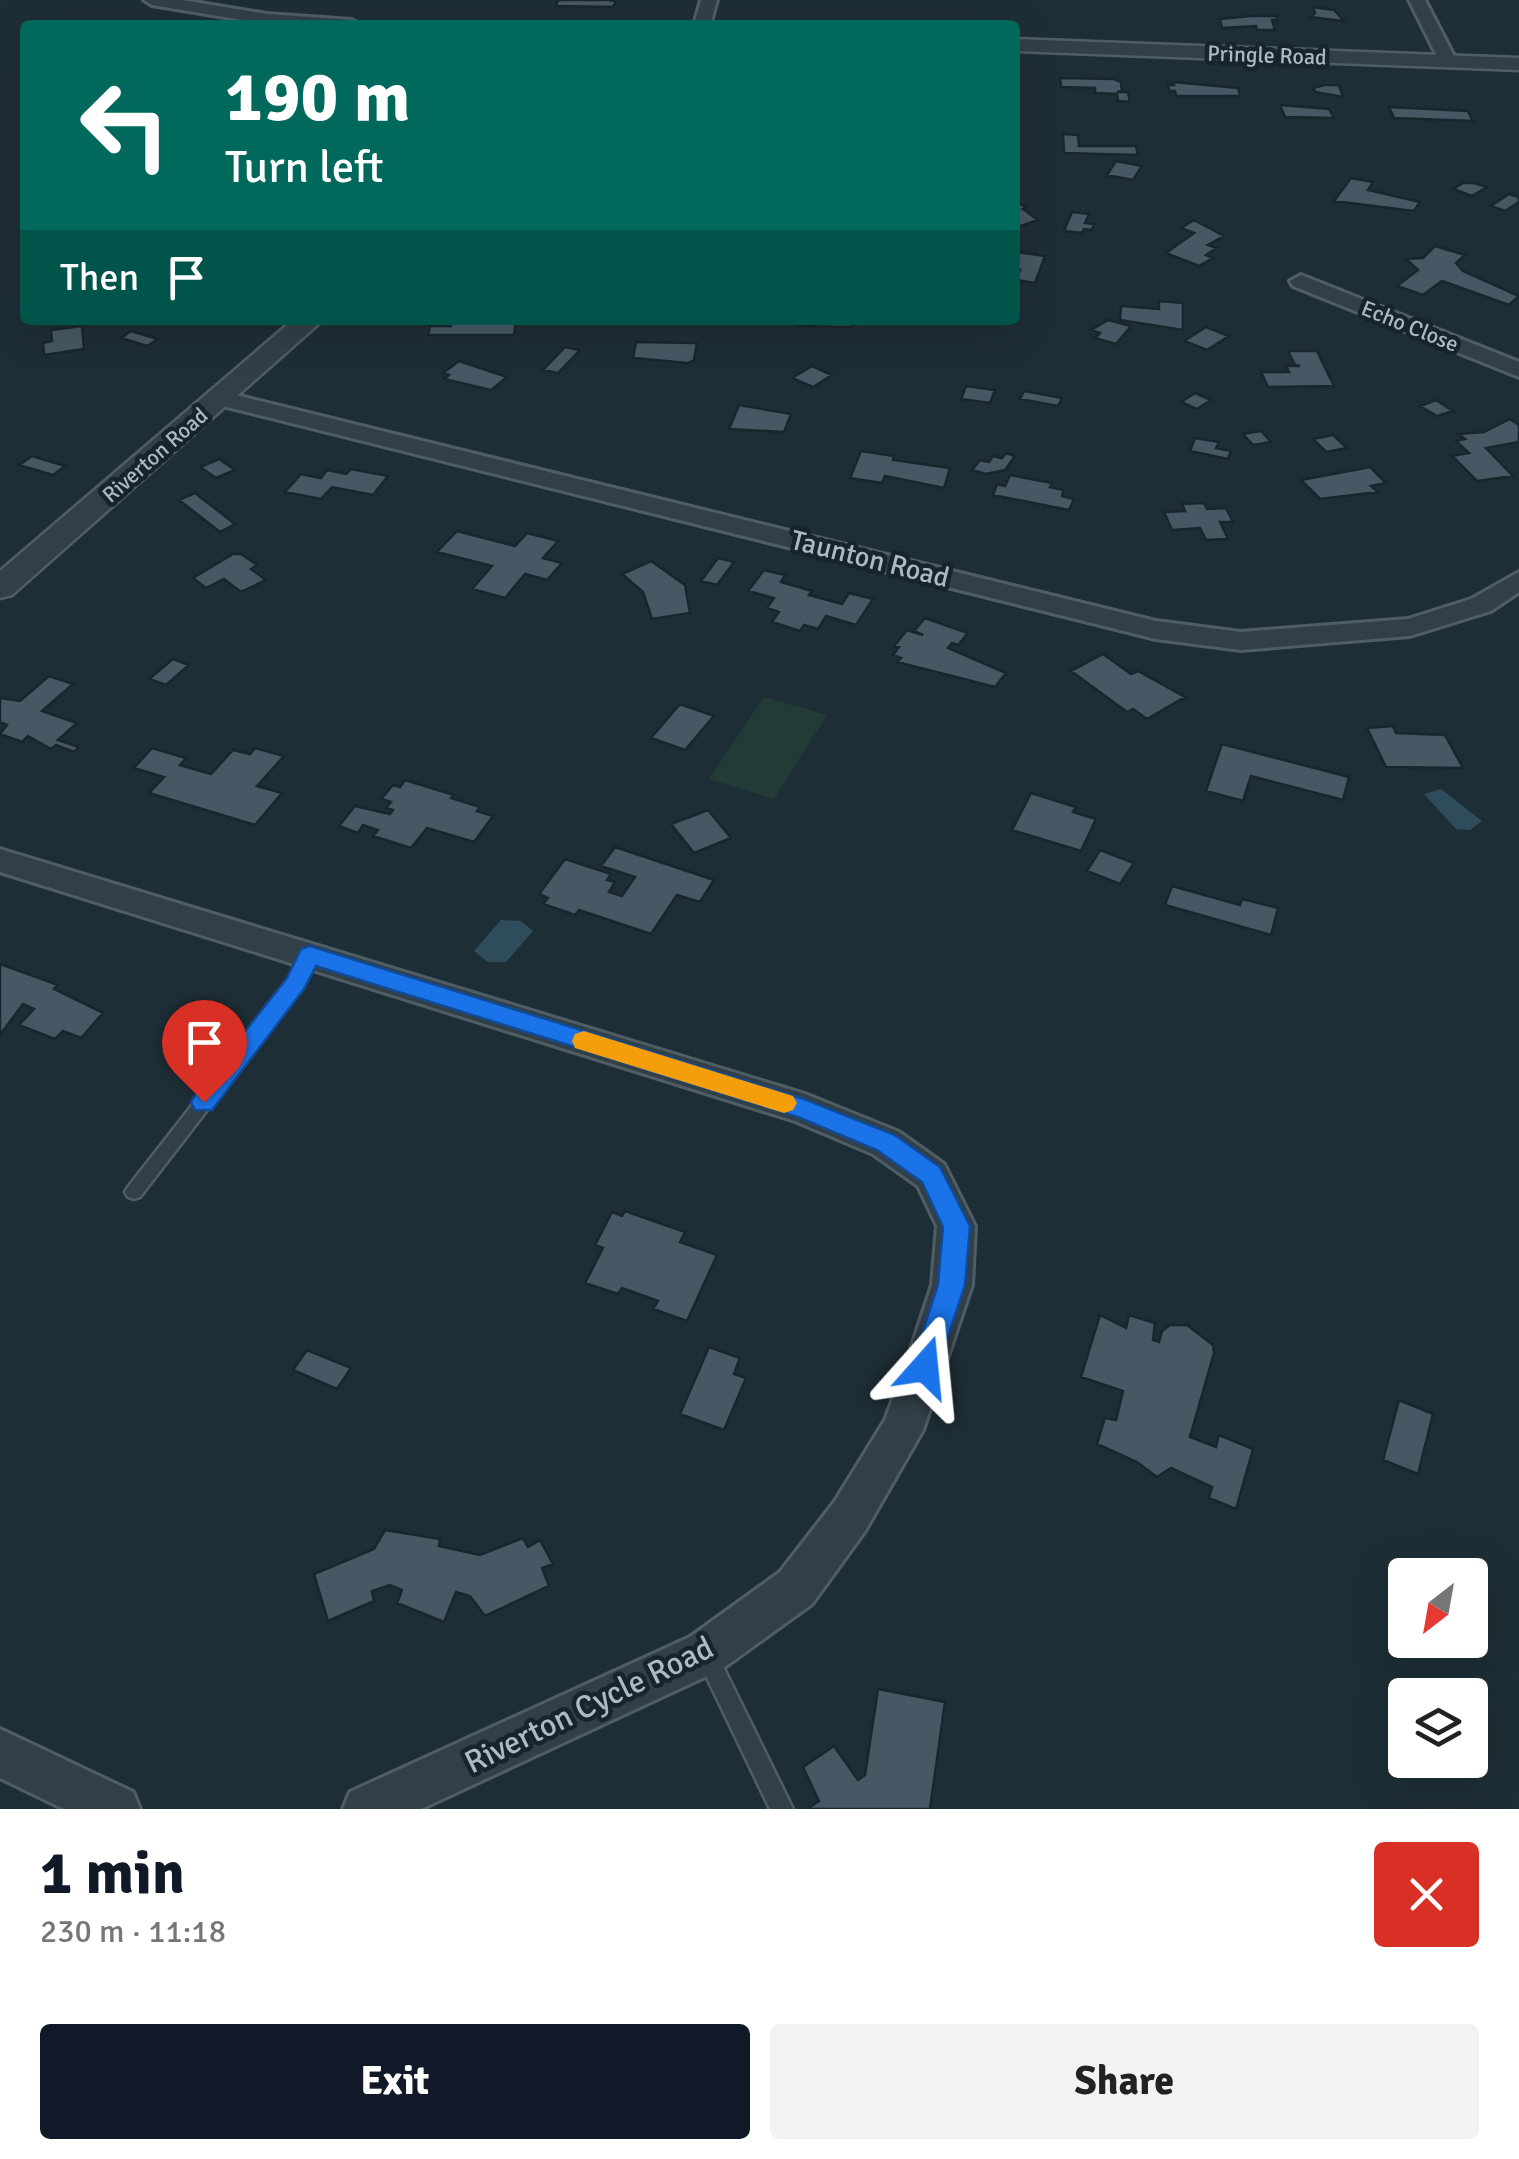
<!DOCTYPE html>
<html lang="en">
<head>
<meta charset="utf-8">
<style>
	:root { --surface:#fff; --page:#f2f2f2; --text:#222; --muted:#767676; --accent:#111827 }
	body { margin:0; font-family:Signika,sans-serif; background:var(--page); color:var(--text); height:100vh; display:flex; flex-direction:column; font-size:38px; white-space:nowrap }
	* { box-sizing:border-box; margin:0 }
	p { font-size:32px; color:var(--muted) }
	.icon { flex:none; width:55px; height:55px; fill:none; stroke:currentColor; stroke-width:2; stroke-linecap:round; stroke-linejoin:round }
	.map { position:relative; height:1809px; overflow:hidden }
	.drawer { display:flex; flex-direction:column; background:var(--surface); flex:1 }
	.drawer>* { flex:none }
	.hud { position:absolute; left:20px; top:20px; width:1000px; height:305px; border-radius:10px; box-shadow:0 10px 40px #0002; background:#00695c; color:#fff; overflow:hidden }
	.needle { width:65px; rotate:211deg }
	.controls { position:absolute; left:1388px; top:1558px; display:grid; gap:20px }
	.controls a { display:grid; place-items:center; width:100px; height:100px; border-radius:10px; background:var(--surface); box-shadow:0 10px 40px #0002; font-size:50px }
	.pin { position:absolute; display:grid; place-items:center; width:85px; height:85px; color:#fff; margin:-102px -42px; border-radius:50% 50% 50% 0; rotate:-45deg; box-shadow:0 0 10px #0007 }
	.pin .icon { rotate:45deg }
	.me { position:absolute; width:110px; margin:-55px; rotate:18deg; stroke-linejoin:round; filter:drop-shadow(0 0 8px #0008) }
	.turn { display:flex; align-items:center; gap:35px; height:210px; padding:0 40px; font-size:45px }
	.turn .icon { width:130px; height:130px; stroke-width:2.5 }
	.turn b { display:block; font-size:70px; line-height:85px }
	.then { display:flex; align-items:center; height:95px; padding:0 40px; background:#0003; gap:20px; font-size:38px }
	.round { display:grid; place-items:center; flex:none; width:105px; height:105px; border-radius:10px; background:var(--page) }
	.overview { display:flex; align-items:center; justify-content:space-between; height:170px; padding:0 40px }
	h1 { font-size:60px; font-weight:700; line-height:75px; color:var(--accent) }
	.button { display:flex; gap:20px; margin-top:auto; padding:20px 40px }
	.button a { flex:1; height:115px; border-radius:10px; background:var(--accent); color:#fff; font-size:40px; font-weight:700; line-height:115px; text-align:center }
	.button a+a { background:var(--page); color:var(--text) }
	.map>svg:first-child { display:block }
	.green { fill:#233b37 }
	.water { fill:#2f4c5c }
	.building { fill:#465863; stroke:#19262d; stroke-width:2.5 }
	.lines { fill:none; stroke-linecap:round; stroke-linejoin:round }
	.service-casing { stroke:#4f5d65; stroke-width:5 }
	.minor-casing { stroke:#4f5d65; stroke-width:6 }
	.tertiary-casing { stroke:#4f5d65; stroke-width:5 }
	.service { fill:#323f47; fill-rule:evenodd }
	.minor { fill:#323f47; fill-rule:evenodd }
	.tertiary { fill:#323f47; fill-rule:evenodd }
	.route { fill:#1a73e8; stroke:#114b97; stroke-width:2.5 }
	.slow { fill:#f59e0b }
	.labels { text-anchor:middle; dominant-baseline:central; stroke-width:9; stroke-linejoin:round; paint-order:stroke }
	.far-street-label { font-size:22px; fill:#abbac4; stroke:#18242b }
	.street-label { font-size:28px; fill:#abbac4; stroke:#18242b }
	.near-street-label { font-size:32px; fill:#abbac4; stroke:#18242b }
</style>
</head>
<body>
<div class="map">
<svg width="1519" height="1809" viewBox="0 0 1519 1809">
	<rect width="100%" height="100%" fill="#1e2e36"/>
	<!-- green -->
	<path class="green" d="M 764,697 L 827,715 L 774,799 L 709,779 Z"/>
	<!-- water -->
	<path class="water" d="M 1441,789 L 1482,821 L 1470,830 L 1456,829 L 1424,794 Z
		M 501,920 L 521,921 L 533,931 L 506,962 L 488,962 L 474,951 Z"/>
	<!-- building -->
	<path class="building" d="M 558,0 L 608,0 L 616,1 L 613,7 L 556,6 Z
		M 1313,7 L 1334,10 L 1344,21 L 1310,17 L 1315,13 Z
		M 1251,16 L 1276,16 L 1277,20 L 1272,20 L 1275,30 L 1257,30 L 1256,26 L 1222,28 L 1220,19 Z
		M 1060,78 L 1114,79 L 1121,82 L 1122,91 L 1117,92 L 1128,92 L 1130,102 L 1118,101 L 1117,94 L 1095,93 L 1095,88 L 1061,87 Z
		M 1173,82 L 1238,88 L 1240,96 L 1176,96 L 1175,91 L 1169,91 L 1168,85 L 1174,85 Z
		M 1325,85 L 1339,85 L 1343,97 L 1315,92 L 1313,88 Z
		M 1280,105 L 1329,109 L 1334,118 L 1285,117 Z
		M 1389,107 L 1468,111 L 1473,121 L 1394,118 Z
		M 1063,134 L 1078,135 L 1079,146 L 1136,146 L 1138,155 L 1064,153 Z
		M 1116,161 L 1142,166 L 1133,180 L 1107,175 Z
		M 1351,178 L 1373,182 L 1368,190 L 1420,202 L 1414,211 L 1334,201 Z
		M 1463,183 L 1474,183 L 1487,187 L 1472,196 L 1453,189 Z
		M 1509,194 L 1519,197 L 1519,202 L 1505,211 L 1491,206 Z
		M 1015,200 L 1026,208 L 1023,209 L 1038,220 L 1015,228 Z
		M 1072,212 L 1089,214 L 1085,223 L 1094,224 L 1092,230 L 1084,229 L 1082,233 L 1064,231 Z
		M 1194,220 L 1224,236 L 1208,245 L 1217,248 L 1206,255 L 1213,258 L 1199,266 L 1166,253 L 1194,233 L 1181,228 Z
		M 1435,246 L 1465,255 L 1456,263 L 1463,271 L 1519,296 L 1509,305 L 1442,281 L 1423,295 L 1397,286 L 1418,270 L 1406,259 L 1423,258 Z
		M 1017,252 L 1045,256 L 1035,283 L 1016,280 L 1020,270 L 1015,270 Z
		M 1159,301 L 1183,303 L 1183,330 L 1120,320 L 1121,306 L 1159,309 Z
		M 452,320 L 471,320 L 470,323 L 516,320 L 514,335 L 428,335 L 430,326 L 451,326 Z
		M 799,320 L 852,320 L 852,327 L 799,326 Z
		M 1108,320 L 1131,326 L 1116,344 L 1095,338 L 1100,333 L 1091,330 Z
		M 82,326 L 84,349 L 44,355 L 43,343 L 52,341 L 51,330 Z
		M 1206,327 L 1229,336 L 1207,350 L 1184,341 Z
		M 131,331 L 158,339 L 147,346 L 121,338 Z
		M 636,342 L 697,343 L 694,360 L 688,363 L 633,358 Z
		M 565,347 L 580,350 L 558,373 L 543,370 Z
		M 1288,351 L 1317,351 L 1334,386 L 1268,387 L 1261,372 L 1289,372 L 1286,366 L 1300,366 L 1295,365 Z
		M 459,361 L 507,377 L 491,390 L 444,379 L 449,375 L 443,373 Z
		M 812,366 L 832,375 L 813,387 L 792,378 Z
		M 966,386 L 995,390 L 990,403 L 961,399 Z
		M 1024,391 L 1062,398 L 1058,406 L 1020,399 Z
		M 1195,393 L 1211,400 L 1197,409 L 1181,402 Z
		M 1436,400 L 1453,411 L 1437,416 L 1420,406 Z
		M 739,405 L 791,414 L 784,432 L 729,429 Z
		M 1510,419 L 1519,425 L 1519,442 L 1486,448 L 1513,476 L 1477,481 L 1452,456 L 1469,453 L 1456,441 L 1465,439 L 1458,434 L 1484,432 Z
		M 1261,431 L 1271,442 L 1253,445 L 1243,434 Z
		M 1333,435 L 1347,448 L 1326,452 L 1313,439 Z
		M 1195,438 L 1219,442 L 1216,448 L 1231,451 L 1228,459 L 1190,451 Z
		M 861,451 L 894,456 L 893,460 L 950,468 L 944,488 L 885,476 L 882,483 L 850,478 Z
		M 1006,453 L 1015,456 L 1005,470 L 986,474 L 972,470 L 980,460 L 989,462 L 993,456 L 1002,458 Z
		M 32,456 L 65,466 L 53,475 L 19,465 Z
		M 219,459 L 235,470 L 216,478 L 200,467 Z
		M 1370,467 L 1386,483 L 1371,486 L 1378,492 L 1320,499 L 1301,480 Z
		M 351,469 L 388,476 L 373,495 L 332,487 L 321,499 L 285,492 L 301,474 L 321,478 L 327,470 L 346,474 Z
		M 1010,475 L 1052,483 L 1050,487 L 1064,490 L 1062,496 L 1074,499 L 1069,510 L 993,495 L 997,484 L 1005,486 Z
		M 195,493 L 235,524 L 220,532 L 179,500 Z
		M 1204,503 L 1207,509 L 1226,508 L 1233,522 L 1220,522 L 1228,539 L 1206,540 L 1200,528 L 1172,530 L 1164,512 L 1185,511 L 1182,504 Z
		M 457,531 L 515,546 L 527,533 L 558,541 L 543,558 L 562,563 L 547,580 L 525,574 L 505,598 L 472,589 L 492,566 L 437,552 Z
		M 233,554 L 241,554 L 257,565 L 251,569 L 266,580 L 241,592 L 224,579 L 206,588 L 193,578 Z
		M 718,558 L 734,562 L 717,585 L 701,581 Z
		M 651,561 L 685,585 L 690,613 L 652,619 L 643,592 L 622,574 Z
		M 764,570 L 785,575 L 781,582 L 812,591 L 809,595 L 842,604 L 849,593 L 873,599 L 856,625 L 826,616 L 818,629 L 804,625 L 800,631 L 772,622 L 779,612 L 767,608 L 774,598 L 748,591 Z
		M 925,618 L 968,633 L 958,645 L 952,643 L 948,648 L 1006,673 L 995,687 L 897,662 L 901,658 L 893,655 L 899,647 L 894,646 L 907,630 L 923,635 L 914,631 Z
		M 1103,654 L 1131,674 L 1138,671 L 1185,697 L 1147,719 L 1133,709 L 1127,712 L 1071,671 Z
		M 173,659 L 189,665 L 166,685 L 149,679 Z
		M 49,676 L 73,684 L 42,711 L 77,723 L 58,740 L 79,747 L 74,752 L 56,745 L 51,749 L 28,736 L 22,742 L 0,734 L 7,725 L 0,722 L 0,698 L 20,701 Z
		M 680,704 L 714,716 L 685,750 L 651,738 Z
		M 1393,726 L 1396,733 L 1445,735 L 1463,768 L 1386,767 L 1367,728 Z
		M 1222,744 L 1349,777 L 1343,800 L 1251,776 L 1243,801 L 1206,791 Z
		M 152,748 L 186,758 L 180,765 L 211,774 L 233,750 L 250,754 L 255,748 L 284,756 L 257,786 L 282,793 L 255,825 L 149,793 L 164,777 L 134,768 Z
		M 405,780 L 454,795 L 451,798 L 480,807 L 477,811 L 493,816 L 474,842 L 427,828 L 411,848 L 373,836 L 378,830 L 363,825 L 358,833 L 339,826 L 355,806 L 390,814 L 393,810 L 386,808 L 391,802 L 381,799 L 393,785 L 400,787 Z
		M 1031,793 L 1076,807 L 1073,812 L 1096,819 L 1081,851 L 1012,830 Z
		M 708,810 L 731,838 L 694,853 L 671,824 Z
		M 615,847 L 714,880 L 700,902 L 677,895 L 651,934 L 579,910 L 575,915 L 543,904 L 548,898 L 539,894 L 565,859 L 611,874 L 607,880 L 615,882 L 609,892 L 622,896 L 635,877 L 601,866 Z
		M 1100,850 L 1134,863 L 1120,884 L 1087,871 Z
		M 1172,886 L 1240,905 L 1242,899 L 1278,908 L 1271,935 L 1165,905 Z
		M 0,964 L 58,985 L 54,989 L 103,1013 L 81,1038 L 63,1031 L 55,1039 L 19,1025 L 34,1009 L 23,1004 L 0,1035 Z
		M 625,1211 L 685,1232 L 680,1242 L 717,1255 L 687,1321 L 653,1309 L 658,1301 L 622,1288 L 618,1294 L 585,1283 L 603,1248 L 595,1245 L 612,1212 L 622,1216 Z
		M 1100,1315 L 1126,1328 L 1129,1315 L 1155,1323 L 1153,1340 L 1159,1342 L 1162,1331 L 1170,1325 L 1187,1325 L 1213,1345 L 1214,1353 L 1190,1437 L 1216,1447 L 1219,1435 L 1253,1449 L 1236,1509 L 1209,1498 L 1212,1487 L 1171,1468 L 1157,1477 L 1137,1462 L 1097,1444 L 1105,1418 L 1116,1420 L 1123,1391 L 1081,1377 Z
		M 709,1347 L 740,1358 L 734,1374 L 746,1378 L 724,1430 L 680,1414 Z
		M 307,1350 L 351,1368 L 337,1389 L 293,1370 Z
		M 1399,1400 L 1433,1414 L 1418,1474 L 1383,1460 Z
		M 385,1530 L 440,1539 L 439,1546 L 480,1555 L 523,1538 L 528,1547 L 540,1540 L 553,1564 L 542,1568 L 549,1586 L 485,1616 L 470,1596 L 456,1592 L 444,1622 L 397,1603 L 402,1590 L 390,1585 L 372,1591 L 374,1601 L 328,1621 L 314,1574 L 374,1549 Z
		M 878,1689 L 945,1702 L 930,1809 L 807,1809 L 819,1801 L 803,1767 L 834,1746 L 858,1780 L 865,1775 Z"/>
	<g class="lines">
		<defs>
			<path id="service" d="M 309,949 L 314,951 L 317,955 L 302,987 L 140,1197 L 134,1199 L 128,1197 L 125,1192 L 128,1187 L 290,980 L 304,951 Z
				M 708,1646 L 715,1650 L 793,1809 L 770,1809 L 697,1657 L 701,1650 Z"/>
			<path id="minor" d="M 144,0 L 182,0 L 267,14 L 352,20 L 360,25 L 267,24 L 152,5 Z
				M 701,0 L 717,0 L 710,25 L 694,25 Z
				M 1409,0 L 1425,0 L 1457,62 L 1454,66 L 1442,66 Z
				M 1301,275 L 1519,362 L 1519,377 L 1293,286 L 1290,281 Z
				M 219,391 L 1156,621 L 1241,632 L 1408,619 L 1471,599 L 1519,572 L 1519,592 L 1491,611 L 1410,636 L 1241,650 L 1156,639 L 211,403 L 207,398 L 211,393 Z
				M 0,849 L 805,1094 L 899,1132 L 944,1164 L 975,1226 L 972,1285 L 923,1430 L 865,1531 L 812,1604 L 722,1669 L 421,1809 L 343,1809 L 350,1792 L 690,1637 L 780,1572 L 835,1501 L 885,1420 L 905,1367 L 932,1285 L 937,1226 L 918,1186 L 873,1154 L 795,1121 L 0,872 Z
				M 0,1729 L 133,1792 L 140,1809 L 64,1809 L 0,1778 Z"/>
			<path id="tertiary" d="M 1015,39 L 1519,58 L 1519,70 L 1015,51 Z
				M 293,320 L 323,320 L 12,595 L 0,598 L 0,571 Z"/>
		</defs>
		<!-- service casing -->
		<use href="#service" class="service-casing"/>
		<!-- minor casing -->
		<use href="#minor" class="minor-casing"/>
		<!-- tertiary casing -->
		<use href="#tertiary" class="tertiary-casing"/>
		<!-- service -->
		<use href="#service" class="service"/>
		<!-- minor -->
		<use href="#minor" class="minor"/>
		<!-- tertiary -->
		<use href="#tertiary" class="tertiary"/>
	</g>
	<!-- route -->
	<path class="route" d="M 310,946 L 804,1099 L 895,1135 L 940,1167 L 970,1226 L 965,1285 L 935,1376 L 925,1380 L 915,1376 L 911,1367 L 938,1285 L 943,1227 L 922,1182 L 877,1150 L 798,1117 L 316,966 L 304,989 L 212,1110 L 195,1110 L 191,1102 L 195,1095 L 287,978 L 301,949 Z"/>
	<!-- slow -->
	<path class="slow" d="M 584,1031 L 793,1096 L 797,1103 L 793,1110 L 784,1113 L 575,1048 L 572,1041 L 575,1034 Z"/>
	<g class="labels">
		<!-- far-street labels -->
		<g class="far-street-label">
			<text transform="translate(1267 55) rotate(2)">Pringle Road</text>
			<text transform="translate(1410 326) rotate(22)">Echo Close</text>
			<text transform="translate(155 455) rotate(-41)">Riverton Road</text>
		</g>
		<!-- street labels -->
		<g class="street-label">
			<text transform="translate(870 559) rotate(14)">Taunton Road</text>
		</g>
		<!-- near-street labels -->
		<g class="near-street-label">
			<text transform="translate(589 1705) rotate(-26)">Riverton Cycle Road</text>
		</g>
	</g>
</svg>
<div class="controls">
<a><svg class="needle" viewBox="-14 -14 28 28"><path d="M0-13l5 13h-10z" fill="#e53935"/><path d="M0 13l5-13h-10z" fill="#767676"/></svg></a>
<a><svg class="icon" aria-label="layers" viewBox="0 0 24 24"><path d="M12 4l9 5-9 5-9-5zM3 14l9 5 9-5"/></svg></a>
</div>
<div class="pin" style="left:204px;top:1102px;background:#d93025"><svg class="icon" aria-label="arrive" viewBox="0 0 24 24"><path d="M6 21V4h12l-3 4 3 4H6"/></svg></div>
<svg class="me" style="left:925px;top:1367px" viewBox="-20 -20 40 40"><path d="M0-17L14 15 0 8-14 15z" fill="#1a73e8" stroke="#fff" stroke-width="4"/></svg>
<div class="hud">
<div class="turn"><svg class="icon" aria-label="left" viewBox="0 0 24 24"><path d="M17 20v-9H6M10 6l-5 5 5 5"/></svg><div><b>190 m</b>Turn left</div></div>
<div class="then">Then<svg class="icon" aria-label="arrive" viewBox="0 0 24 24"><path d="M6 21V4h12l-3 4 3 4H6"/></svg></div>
</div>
</div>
<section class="drawer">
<div class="overview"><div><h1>1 min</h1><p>230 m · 11:18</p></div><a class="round" style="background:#d93025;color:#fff"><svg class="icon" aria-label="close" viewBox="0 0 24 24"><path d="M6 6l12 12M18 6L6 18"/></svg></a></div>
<div class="button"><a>Exit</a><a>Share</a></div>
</section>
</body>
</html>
